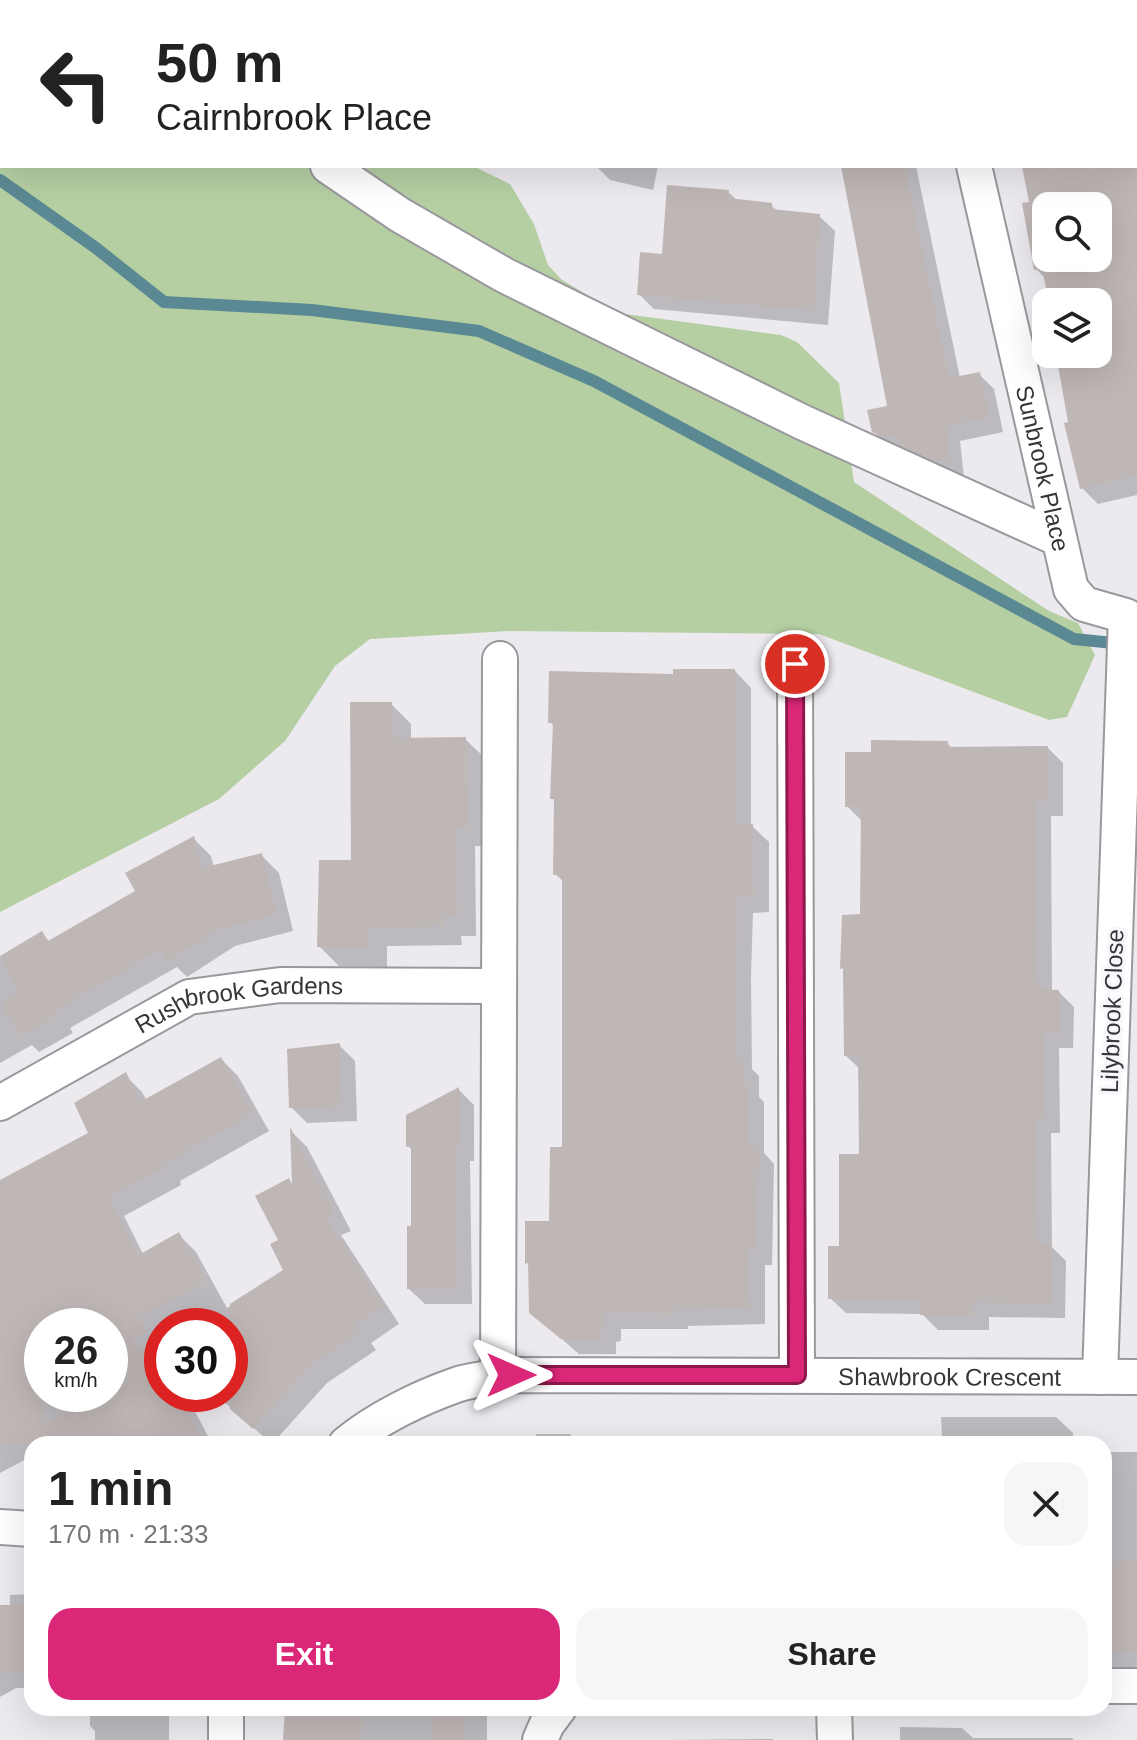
<!DOCTYPE html>
<html lang="en">
<head>
<meta charset="utf-8">
<style>
	:root { --surface:#fff; --page:#f6f6f6; --text:#222; --muted:#767676; --accent:#db2777 }
	body { margin:0; font-family:Arial,sans-serif; background:var(--page); color:var(--text); height:100vh; display:flex; flex-direction:column; font-size:30px; white-space:nowrap }
	* { box-sizing:border-box; margin:0 }
	p { font-size:26px; color:var(--muted) }
	.icon { flex:none; width:44px; height:44px; fill:none; stroke:currentColor; stroke-width:2; stroke-linecap:round; stroke-linejoin:round }
	.map { position:relative; flex:1; overflow:hidden }
	.side { position:absolute; left:24px; top:1436px; width:1088px; height:280px; display:flex; flex-direction:column; background:var(--surface); border-radius:24px; box-shadow:0 8px 32px #0002 }
	.side>* { flex:none }
	.hud { position:absolute; left:0px; top:0px; width:1138px; height:168px; box-shadow:0 8px 32px #0002; background:#fff; color:var(--text); overflow:hidden }
	.controls { position:absolute; left:1032px; top:192px; display:grid; gap:16px }
	.controls a { display:grid; place-items:center; width:80px; height:80px; border-radius:16px; background:var(--surface); box-shadow:0 8px 32px #0002; font-size:40px }
	.speed { position:absolute; left:24px; top:1308px; display:flex; gap:16px; font-size:40px; font-weight:700; text-align:center }
	.speed>* { display:grid; place-content:center; width:104px; height:104px; border-radius:50%; background:var(--surface); box-shadow:0 8px 32px #0002; line-height:1 }
	.speed small { font-size:20px; font-weight:400 }
	.speed .limit { border:12px solid #d22; background:#fff; color:#111 }
	.pin { position:absolute; display:grid; place-items:center; width:68px; height:68px; color:#fff; margin:-34px; border:4px solid #fff; border-radius:50%; box-shadow:0 2px 8px #0007 }
	.me { position:absolute; width:88px; margin:-44px; rotate:90deg; stroke-linejoin:round; filter:drop-shadow(0 0 6px #0008) }
	.turn { display:flex; align-items:center; gap:28px; height:168px; padding:0 24px; font-size:36px }
	.turn .icon { width:104px; height:104px; stroke-width:2.5 }
	.turn b { display:block; font-size:56px; line-height:68px }
	.round { display:grid; place-items:center; flex:none; width:84px; height:84px; border-radius:24px; background:var(--page) }
	.headline { display:flex; align-items:center; justify-content:space-between; height:136px; padding:0 24px }
	h1 { font-size:48px; font-weight:800; line-height:60px }
	.cta { display:flex; gap:16px; margin-top:auto; padding:16px 24px }
	.cta a { flex:1; height:92px; border-radius:24px; background:var(--accent); color:#fff; font-size:32px; font-weight:800; line-height:92px; text-align:center }
	.cta a+a { background:var(--page); color:var(--text) }
	.map>svg:first-child { display:block }
	.green { fill:#b5cfa3 }
	.shadow { fill:#0003; fill-rule:evenodd }
	.lines { fill:none; stroke-linecap:round; stroke-linejoin:round }
	.stream { stroke:#5b8993; stroke-width:12 }
	.building { fill:#bfb7b6; fill-rule:evenodd }
	.minor-casing { stroke:#9a989d; stroke-width:38 }
	.minor { stroke:#fff; stroke-width:34 }
	.route-casing { stroke:#8e194d; stroke-width:20 }
	.route { stroke:#db2777; stroke-width:14 }
	.labels { text-anchor:middle; dominant-baseline:central; stroke-width:7; stroke-linejoin:round; paint-order:stroke }
	.street-label { font-size:24px; fill:#363537; stroke:#f9f6fc }
</style>
</head>
<body>
<div class="map">
<svg width="1137" height="1740" viewBox="0 0 1137 1740">
	<rect width="100%" height="100%" fill="#ece9ef"/>
	<!-- green -->
	<path class="green" d="M 0,0 L 151,2 L 2,2 L 2,166 L 473,166 L 510,184 L 534,224 L 548,265 L 562,280 L 618,313 L 781,335 L 797,342 L 839,383 L 854,482 L 1049,611 L 1078,623 L 1095,655 L 1067,717 L 1049,720 L 819,634 L 509,631 L 370,639 L 335,666 L 285,741 L 219,799 L 0,912 Z"/>
	<!-- shadow -->
	<path class="shadow" d="M 232,0 L 364,0 L 368,2 L 235,2 Z
		M 1091,0 L 1137,0 L 1137,495 L 1098,504 L 1082,488 L 1058,354 L 1098,354 L 1098,302 L 1051,302 L 1047,280 L 1036,269 L 1032,203 L 1024,166 L 1136,166 L 1136,2 ZM 1046,206 L 1098,206 L 1098,258 L 1046,258 Z
		M 596,166 L 658,166 L 653,190 L 610,180 Z
		M 843,166 L 916,166 L 960,378 L 979,374 L 994,389 L 1003,432 L 960,441 L 964,477 L 951,475 L 917,459 L 909,451 L 902,452 L 889,446 L 873,431 L 890,407 Z
		M 728,192 L 738,201 L 771,205 L 778,212 L 819,216 L 835,231 L 828,325 L 654,309 L 639,294 L 664,256 Z
		M 735,671 L 751,688 L 751,825 L 769,842 L 769,912 L 753,913 L 751,976 L 752,1069 L 759,1076 L 759,1097 L 764,1102 L 764,1153 L 774,1164 L 772,1265 L 765,1265 L 765,1324 L 688,1326 L 688,1329 L 621,1329 L 621,1341 L 616,1342 L 616,1354 L 579,1354 L 531,1312 L 564,1149 L 564,882 L 555,874 L 556,802 L 552,798 L 555,727 L 550,722 L 675,676 Z
		M 391,704 L 411,724 L 411,739 L 465,739 L 485,758 L 488,846 L 475,846 L 476,936 L 461,936 L 462,945 L 387,946 L 387,967 L 339,966 L 319,946 L 353,862 Z
		M 947,743 L 953,749 L 1048,748 L 1063,763 L 1063,816 L 1051,816 L 1052,991 L 1059,992 L 1074,1007 L 1073,1048 L 1059,1048 L 1060,1133 L 1051,1133 L 1052,1247 L 1066,1261 L 1065,1318 L 989,1317 L 989,1330 L 938,1330 L 922,1314 L 846,1313 L 830,1298 L 861,1156 L 860,1069 L 846,1056 L 845,970 L 842,968 L 862,916 L 863,822 L 847,806 L 872,754 Z
		M 194,839 L 211,856 L 214,867 L 261,855 L 279,873 L 293,931 L 235,946 L 187,977 L 177,967 L 70,1028 L 73,1033 L 39,1052 L 32,1045 L 0,1063 L 0,957 L 42,934 L 50,942 L 138,892 Z
		M 339,1045 L 355,1061 L 357,1121 L 307,1123 L 291,1107 Z
		M 221,1059 L 238,1076 L 269,1131 L 180,1181 L 181,1185 L 124,1216 L 143,1254 L 179,1235 L 196,1252 L 227,1308 L 286,1271 L 280,1241 L 294,1186 L 292,1132 L 307,1147 L 351,1231 L 341,1235 L 399,1324 L 371,1343 L 376,1350 L 327,1383 L 272,1444 L 215,1394 L 230,1394 L 230,1326 L 162,1326 L 162,1394 L 186,1394 L 212,1444 L 32,1444 L 32,1456 L 0,1473 L 0,1188 L 90,1133 L 125,1075 L 142,1092 L 147,1101 ZM 42,1326 L 110,1326 L 110,1394 L 42,1394 Z
		M 458,1089 L 474,1105 L 474,1161 L 470,1161 L 472,1304 L 425,1304 L 409,1289 L 413,1228 L 413,1151 L 408,1146 Z
		M 941,1417 L 1056,1417 L 1073,1433 L 1073,1444 L 923,1444 L 923,1437 L 942,1436 Z
		M 536,1434 L 570,1434 L 580,1444 L 450,1444 L 450,1441 L 536,1441 Z
		M 1104,1452 L 1137,1452 L 1137,1668 L 1104,1669 Z
		M 32,1594 L 32,1688 L 16,1688 L 0,1697 L 0,1607 L 10,1607 L 10,1595 Z
		M 90,1708 L 169,1708 L 169,1740 L 95,1740 L 95,1731 L 90,1726 Z
		M 288,1708 L 525,1708 L 493,1709 L 493,1711 L 487,1711 L 487,1740 L 287,1740 Z
		M 900,1727 L 962,1728 L 973,1738 L 1072,1738 L 1074,1740 L 900,1740 Z
		M 772,1739 L 774,1740 L 670,1740 Z"/>
	<g class="lines">
		<!-- stream -->
		<path class="stream" d="M 0,180 L 96,248 L 164,302 L 312,310 L 479,331 L 594,381 L 1074,639 L 1123,644"/>
	</g>
	<!-- building -->
	<path class="building" d="M 841,166 L 905,166 L 949,378 L 980,372 L 989,417 L 946,426 L 950,463 L 934,460 L 900,445 L 898,435 L 885,438 L 872,432 L 867,410 L 887,406 Z
		M 1022,166 L 1137,166 L 1137,475 L 1080,489 L 1064,423 L 1068,422 L 1056,354 L 1098,354 L 1098,302 L 1049,302 L 1042,269 L 1034,270 L 1022,203 L 1029,202 ZM 1046,206 L 1098,206 L 1098,258 L 1046,258 Z
		M 667,185 L 729,190 L 728,198 L 772,203 L 772,209 L 820,214 L 814,311 L 637,295 L 640,252 L 662,254 Z
		M 673,669 L 735,669 L 736,824 L 753,824 L 754,897 L 737,897 L 736,959 L 736,1058 L 743,1057 L 744,1084 L 748,1084 L 748,1145 L 759,1145 L 756,1249 L 749,1249 L 750,1309 L 673,1310 L 673,1314 L 605,1313 L 606,1325 L 601,1326 L 601,1339 L 561,1339 L 529,1313 L 528,1263 L 525,1264 L 525,1221 L 549,1221 L 550,1147 L 562,1147 L 562,880 L 560,874 L 553,875 L 554,799 L 550,799 L 553,723 L 548,723 L 549,671 L 673,674 Z
		M 350,702 L 392,702 L 393,738 L 466,737 L 466,790 L 469,790 L 469,827 L 456,827 L 458,917 L 443,917 L 443,926 L 368,927 L 368,948 L 317,947 L 319,860 L 351,860 Z
		M 871,740 L 948,741 L 948,747 L 1048,746 L 1048,801 L 1036,801 L 1038,989 L 1059,990 L 1059,1033 L 1044,1033 L 1045,1118 L 1037,1118 L 1038,1243 L 1051,1243 L 1051,1303 L 974,1302 L 974,1315 L 920,1315 L 920,1299 L 828,1299 L 828,1246 L 839,1246 L 839,1154 L 859,1154 L 858,1056 L 844,1056 L 843,968 L 840,969 L 842,915 L 860,914 L 861,807 L 845,807 L 845,752 L 871,752 Z
		M 194,836 L 202,868 L 262,853 L 277,914 L 217,930 L 168,961 L 161,949 L 54,1011 L 57,1015 L 20,1036 L 1,1004 L 20,993 L 0,956 L 42,931 L 48,941 L 135,891 L 125,873 Z
		M 340,1043 L 342,1106 L 289,1108 L 287,1049 Z
		M 221,1057 L 253,1113 L 164,1164 L 166,1167 L 108,1198 L 137,1256 L 179,1232 L 206,1281 L 140,1317 L 147,1331 L 132,1340 L 162,1364 L 162,1394 L 180,1394 L 205,1444 L 5,1444 L 0,1447 L 0,1180 L 88,1133 L 74,1103 L 126,1072 L 140,1102 ZM 42,1326 L 110,1326 L 110,1344 L 131,1380 L 110,1390 L 110,1394 L 102,1394 L 42,1424 Z
		M 459,1087 L 459,1146 L 455,1146 L 457,1289 L 407,1289 L 407,1226 L 411,1226 L 411,1146 L 406,1147 L 406,1115 Z
		M 290,1127 L 335,1213 L 326,1218 L 383,1306 L 355,1325 L 360,1332 L 309,1366 L 253,1429 L 230,1409 L 230,1304 L 283,1270 L 270,1244 L 278,1240 L 255,1196 L 289,1178 L 292,1184 Z
		M 1137,1561 L 1137,1653 L 1104,1654 L 1104,1562 Z
		M 0,1605 L 32,1605 L 32,1671 L 0,1672 Z
		M 285,1708 L 363,1708 L 361,1740 L 283,1740 Z
		M 432,1708 L 465,1708 L 464,1740 L 432,1740 Z"/>
	<g class="lines">
		<defs>
			<g id="minor">
				<path d="M 644,0 L 653,2"/>
				<path d="M 937,0 L 937,2"/>
				<path d="M 805,2 L 824,0"/>
				<path d="M 328,166 L 400,215 L 504,275 L 802,422 L 1059,539"/>
				<path id="s1" d="M 974,166 L 1071,589 L 1084,604 L 1126,616 L 1100,1377"/>
				<path d="M 795,664 L 797,1375"/>
				<path id="s2" d="M 0,1103 L 189,997 L 280,985 L 499,986"/>
				<path d="M 498,1378 L 500,659"/>
				<path id="s3" d="M 346,1444 C 376,1419 419,1398 456,1385 C 473,1379 494,1378 511,1375 L 1137,1377"/>
				<path d="M 0,1527 L 32,1529"/>
				<path d="M 1104,1686 L 1137,1686"/>
				<path d="M 226,1708 L 226,1740"/>
				<path d="M 834,1708 L 835,1740"/>
				<path d="M 540,1740 L 547,1724 L 559,1708"/>
			</g>
		</defs>
		<!-- minor casing -->
		<use href="#minor" class="minor-casing"/>
		<!-- minor -->
		<use href="#minor" class="minor"/>
	</g>
	<g class="lines">
		<defs>
			<path id="route" d="M 511,1375 L 797,1375 L 795,664"/>
		</defs>
		<!-- route casing -->
		<use href="#route" class="route-casing"/>
		<!-- route -->
		<use href="#route" class="route"/>
	</g>
	<g class="labels">
		<!-- street labels -->
		<g class="street-label">
			<text stroke="none"><textPath href="#s1" startOffset="310">Sunbrook Place</textPath></text>
			<text stroke="none"><textPath href="#s2" startOffset="264">Rushbrook Gardens</textPath></text>
			<text transform="translate(1112 1011) rotate(-88)">Lilybrook Close</text>
			<text stroke="none"><textPath href="#s3" startOffset="620">Shawbrook Crescent</textPath></text>
		</g>
	</g>
</svg>
<div class="controls">
<a><svg class="icon" aria-label="search" viewBox="0 0 24 24"><circle cx="10" cy="10" r="6"/><path d="M15 15l6 6"/></svg></a>
<a><svg class="icon" aria-label="layers" viewBox="0 0 24 24"><path d="M12 4l9 5-9 5-9-5zM3 14l9 5 9-5"/></svg></a>
</div>
<div class="speed"><div>26<small>km/h</small></div><div class="limit">30</div></div>
<div class="pin" style="left:795px;top:664px;background:#d93025"><svg class="icon" aria-label="arrive" viewBox="0 0 24 24"><path d="M6 21V4h12l-3 4 3 4H6"/></svg></div>
<svg class="me" style="left:511px;top:1375px" viewBox="-20 -20 40 40"><path d="M0-17L14 15 0 8-14 15z" fill="#db2777" stroke="#fff" stroke-width="4"/></svg>
<div class="hud">
<div class="turn"><svg class="icon" aria-label="left" viewBox="0 0 24 24"><path d="M17 20v-9H6M10 6l-5 5 5 5"/></svg><div><b>50 m</b>Cairnbrook Place</div></div>
</div>
<section class="side">
<div class="headline"><div><h1>1 min</h1><p>170 m · 21:33</p></div><a class="round"><svg class="icon" aria-label="close" viewBox="0 0 24 24"><path d="M6 6l12 12M18 6L6 18"/></svg></a></div>
<div class="cta"><a>Exit</a><a>Share</a></div>
</section>
</div>
</body>
</html>
